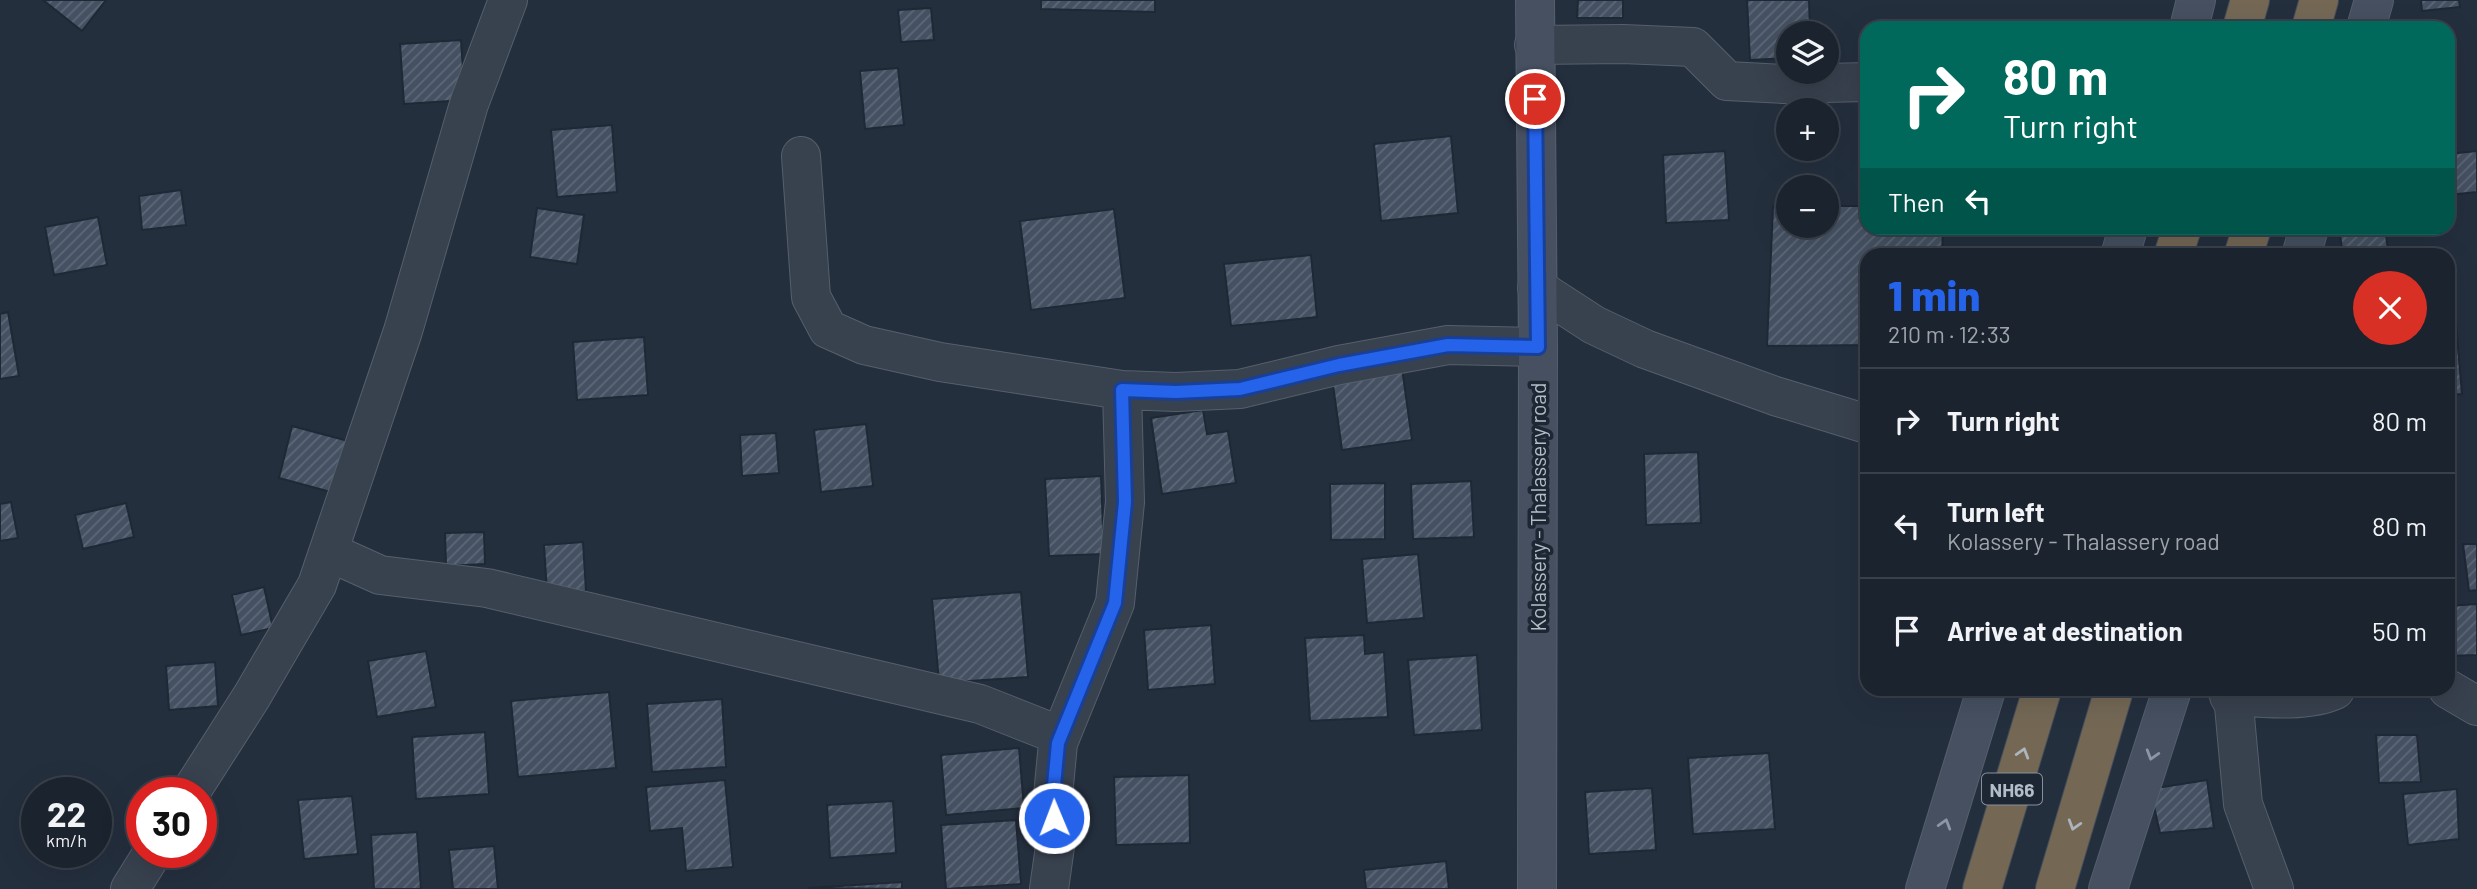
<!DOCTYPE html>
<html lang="en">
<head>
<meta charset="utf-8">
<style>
	:root { --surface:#1b232e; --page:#242b36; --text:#f1f3f6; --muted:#a0a4aa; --line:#39404a; --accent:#2563eb }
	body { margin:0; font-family:Barlow,sans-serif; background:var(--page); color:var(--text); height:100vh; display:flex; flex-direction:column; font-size:26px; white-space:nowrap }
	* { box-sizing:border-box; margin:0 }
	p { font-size:23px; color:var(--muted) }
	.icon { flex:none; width:38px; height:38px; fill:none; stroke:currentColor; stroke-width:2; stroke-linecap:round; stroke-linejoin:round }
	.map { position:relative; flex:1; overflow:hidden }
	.panel { position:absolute; left:1860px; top:248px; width:595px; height:448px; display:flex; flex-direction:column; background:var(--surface); border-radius:21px; box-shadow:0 7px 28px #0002,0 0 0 2px var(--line) }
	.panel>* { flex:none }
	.banner { position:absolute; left:1860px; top:21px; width:595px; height:214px; border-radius:21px; box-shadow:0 7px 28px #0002,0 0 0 2px var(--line); background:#00695c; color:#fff; overflow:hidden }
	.buttons { position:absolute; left:1776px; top:21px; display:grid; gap:14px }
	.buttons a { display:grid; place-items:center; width:63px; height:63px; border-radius:50%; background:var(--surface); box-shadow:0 7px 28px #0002,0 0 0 2px var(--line); font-size:35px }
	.speed { position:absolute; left:21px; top:777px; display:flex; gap:14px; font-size:35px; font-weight:700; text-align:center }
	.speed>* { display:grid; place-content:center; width:91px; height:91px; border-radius:50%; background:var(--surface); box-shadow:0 7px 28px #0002,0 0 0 2px var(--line); line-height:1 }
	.speed small { font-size:18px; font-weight:400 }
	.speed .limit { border:10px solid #d22; background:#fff; color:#111 }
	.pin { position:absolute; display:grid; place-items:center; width:60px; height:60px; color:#fff; margin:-30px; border:4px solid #fff; border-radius:50%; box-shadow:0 2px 7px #0007 }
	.me { position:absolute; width:77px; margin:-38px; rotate:359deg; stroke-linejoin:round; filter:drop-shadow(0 0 5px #0008) }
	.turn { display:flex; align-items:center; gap:24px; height:147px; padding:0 28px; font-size:32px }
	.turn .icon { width:91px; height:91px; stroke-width:2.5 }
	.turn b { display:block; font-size:49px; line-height:60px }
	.then { display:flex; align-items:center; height:66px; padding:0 28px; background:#0003; gap:14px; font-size:26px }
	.round { display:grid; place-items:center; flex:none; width:74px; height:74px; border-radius:37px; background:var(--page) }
	.overview { display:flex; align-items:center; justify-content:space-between; height:119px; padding:0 28px }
	h1 { font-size:42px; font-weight:800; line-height:52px; color:var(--accent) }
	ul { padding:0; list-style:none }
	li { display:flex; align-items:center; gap:21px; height:105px; padding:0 28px; border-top:2px solid var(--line) }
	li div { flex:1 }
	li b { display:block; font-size:26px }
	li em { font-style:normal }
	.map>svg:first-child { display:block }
	.building { fill:url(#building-hatch); stroke:#1f2835; stroke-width:2 }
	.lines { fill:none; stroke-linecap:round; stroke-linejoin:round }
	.street-casing { stroke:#565f6c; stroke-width:40 }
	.secondary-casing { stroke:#565f6c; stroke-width:40 }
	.highway-casing { stroke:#434c59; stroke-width:40 }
	.street { stroke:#38414e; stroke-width:38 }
	.secondary { stroke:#465061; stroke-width:38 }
	.highway { stroke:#746855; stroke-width:38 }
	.oneway { stroke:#aeb4bd }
	.oneway2 { stroke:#8e96a5 }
	.route-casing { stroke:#184099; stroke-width:18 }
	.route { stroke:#2563eb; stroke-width:12 }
	.labels { text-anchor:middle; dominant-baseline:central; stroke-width:7; stroke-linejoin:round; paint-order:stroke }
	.shield { fill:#1d2633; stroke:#878f9c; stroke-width:2 }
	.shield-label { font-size:19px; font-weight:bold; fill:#b4bcc9 }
	.street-label { font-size:21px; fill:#b4bcc9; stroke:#1d2633 }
</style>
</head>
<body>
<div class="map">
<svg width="2477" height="889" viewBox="0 0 2477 889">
	<defs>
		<pattern id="building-hatch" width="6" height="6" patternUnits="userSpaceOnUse" patternTransform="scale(1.75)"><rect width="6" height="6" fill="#455162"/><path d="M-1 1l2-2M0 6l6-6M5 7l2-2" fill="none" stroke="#5d6877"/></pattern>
	</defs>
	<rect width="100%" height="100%" fill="#242f3e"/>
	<!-- building -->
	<path class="building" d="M 43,0 L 106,0 L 82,31 Z
		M 1041,0 L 1155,0 L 1155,12 L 1041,9 Z
		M 1578,0 L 1623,0 L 1623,18 L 1577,18 Z
		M 1747,0 L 1809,0 L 1810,33 L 1788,33 L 1788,58 L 1750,60 Z
		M 2421,0 L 2459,0 L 2460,7 L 2422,11 Z
		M 931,8 L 934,40 L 901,42 L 898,10 Z
		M 461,40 L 465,100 L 404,104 L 400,44 Z
		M 898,68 L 904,125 L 865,129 L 860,71 Z
		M 612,125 L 617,192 L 557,197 L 551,130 Z
		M 1451,136 L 1458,213 L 1381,221 L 1374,144 Z
		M 1725,151 L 1729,220 L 1666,223 L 1663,155 Z
		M 2477,151 L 2477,192 L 2448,195 L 2448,154 Z
		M 181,190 L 186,225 L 142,230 L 139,196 Z
		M 1773,206 L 1788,206 L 1788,226 L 1827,226 L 1827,206 L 1867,206 L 1867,228 L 1943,228 L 1942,256 L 1867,256 L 1867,345 L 1767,346 Z
		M 537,208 L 584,215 L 577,264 L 530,257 Z
		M 1114,209 L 1125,298 L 1031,310 L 1020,221 Z
		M 98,217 L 107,265 L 54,275 L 45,227 Z
		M 2339,228 L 2385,228 L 2389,256 L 2343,256 Z
		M 1311,255 L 1317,317 L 1231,326 L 1224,264 Z
		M 8,312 L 19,376 L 0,379 L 0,314 Z
		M 2448,324 L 2456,324 L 2462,394 L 2448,395 Z
		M 644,337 L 648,395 L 577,400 L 573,342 Z
		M 1402,368 L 1412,440 L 1342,450 L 1332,378 Z
		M 1203,410 L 1207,434 L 1228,431 L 1236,483 L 1162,494 L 1151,418 Z
		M 866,424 L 873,486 L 821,492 L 814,430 Z
		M 292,426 L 352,442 L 338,494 L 279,478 Z
		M 776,433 L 779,473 L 742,476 L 740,435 Z
		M 1698,452 L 1701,523 L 1646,525 L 1644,454 Z
		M 1101,476 L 1104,554 L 1049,556 L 1045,479 Z
		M 1471,481 L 1474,537 L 1413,539 L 1411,484 Z
		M 1385,483 L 1385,539 L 1331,540 L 1330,484 Z
		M 11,502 L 18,538 L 0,541 L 0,504 Z
		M 126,503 L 134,537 L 83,549 L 75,515 Z
		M 484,532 L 485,564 L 446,566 L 445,533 Z
		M 583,542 L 586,591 L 547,593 L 544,545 Z
		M 2463,544 L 2477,544 L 2477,590 L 2469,591 Z
		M 1418,554 L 1424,618 L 1367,623 L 1362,559 Z
		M 264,587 L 273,628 L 241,635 L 232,595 Z
		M 1021,592 L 1028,677 L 939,683 L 932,599 Z
		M 2477,604 L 2477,655 L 2448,656 L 2448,606 Z
		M 1211,625 L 1215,684 L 1148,690 L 1144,630 Z
		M 1364,635 L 1365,654 L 1384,652 L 1388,717 L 1310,721 L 1305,638 Z
		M 426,651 L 436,707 L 377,717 L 368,661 Z
		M 1477,655 L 1482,730 L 1414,735 L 1408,660 Z
		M 215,662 L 218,706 L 169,710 L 166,666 Z
		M 609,692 L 616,768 L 518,777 L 511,701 Z
		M 722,699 L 726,767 L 652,772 L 647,704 Z
		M 485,732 L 489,794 L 416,799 L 412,737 Z
		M 2376,735 L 2417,735 L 2421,782 L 2379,783 Z
		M 1019,748 L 1024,808 L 946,815 L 941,755 Z
		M 1769,753 L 1775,829 L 1693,834 L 1688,758 Z
		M 1189,775 L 1190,843 L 1116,845 L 1114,777 Z
		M 725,780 L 733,867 L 686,871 L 682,828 L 650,831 L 646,787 Z
		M 2207,780 L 2214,828 L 2160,833 L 2150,789 Z
		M 1652,788 L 1656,850 L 1589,854 L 1585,792 Z
		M 2457,789 L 2459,839 L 2408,845 L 2403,794 Z
		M 352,796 L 358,854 L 304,859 L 298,800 Z
		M 893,801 L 896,853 L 830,858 L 827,805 Z
		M 1016,820 L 1021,884 L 946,889 L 941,825 Z
		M 417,832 L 421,889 L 374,889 L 371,835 Z
		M 494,846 L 498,889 L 453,889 L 449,850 Z
		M 1446,861 L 1449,889 L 1366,889 L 1364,870 Z
		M 902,882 L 902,889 L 808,888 Z"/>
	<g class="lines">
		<defs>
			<path id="street" d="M 1534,45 L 1623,44 L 1693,47 L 1727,81 L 1783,84 L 1867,82
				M 801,156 L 811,297 L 828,329 L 864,345 L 940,362 L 1122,390 L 1176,392 L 1240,389 L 1339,365 L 1448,345 L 1538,347
				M 1537,288 L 1594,325 L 1645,349 L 1775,396 L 1867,424
				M 329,552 L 380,575 L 487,588 L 980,704 L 1061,736
				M 2448,689 L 2477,706
				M 2227,690 L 2234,706 L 2243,804 L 2274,889
				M 2229,696 C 2260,698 2308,703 2335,690
				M 190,793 L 252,696 L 317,585 L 403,331 L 469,104 L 508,0
				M 130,889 L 153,852
				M 1049,889 L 1056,839 L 1053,796 L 1058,743 L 1115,603 L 1125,502 L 1122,390"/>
			<path id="secondary" d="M 1535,0 L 1538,347 L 1537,889
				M 2189,28 L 2196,0
				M 2366,28 L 2374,0
				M 2120,256 L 2128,228
				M 2301,256 L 2309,228
				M 1925,889 L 1986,690
				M 2108,889 L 2172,690"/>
			<path id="highway" d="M 2242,28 L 2250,0
				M 2311,28 L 2319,0
				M 2173,256 L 2182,228
				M 2243,256 L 2252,228
				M 1982,889 L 2042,690
				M 2055,889 L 2114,690"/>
		</defs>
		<!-- street casing -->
		<use href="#street" class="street-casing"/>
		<!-- secondary casing -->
		<use href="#secondary" class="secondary-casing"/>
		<!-- highway casing -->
		<use href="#highway" class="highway-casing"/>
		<!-- street -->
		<use href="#street" class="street"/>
		<!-- secondary -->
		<use href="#secondary" class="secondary"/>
		<!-- highway -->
		<use href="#highway" class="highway"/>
	</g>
	<!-- one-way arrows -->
	<defs><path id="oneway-chevron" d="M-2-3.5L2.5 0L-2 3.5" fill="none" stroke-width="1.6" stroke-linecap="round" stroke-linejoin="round" transform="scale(1.75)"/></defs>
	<g class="oneway">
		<use href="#oneway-chevron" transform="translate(2023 753) rotate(-73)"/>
		<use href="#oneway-chevron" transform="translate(2074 825) rotate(107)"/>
	</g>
	<g class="oneway2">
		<use href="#oneway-chevron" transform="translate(2152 755) rotate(107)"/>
		<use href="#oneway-chevron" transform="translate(1945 824) rotate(-73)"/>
	</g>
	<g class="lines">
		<defs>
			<path id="route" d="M 1054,818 L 1053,796 L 1058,743 L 1115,603 L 1125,502 L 1122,390 L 1176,392 L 1240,389 L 1339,365 L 1448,345 L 1538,347 L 1535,99"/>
		</defs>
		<!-- route casing -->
		<use href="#route" class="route-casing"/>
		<!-- route -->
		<use href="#route" class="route"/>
	</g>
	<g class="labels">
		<!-- shield labels -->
		<rect class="shield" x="1982" y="773.5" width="60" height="31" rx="5"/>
		<g class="shield-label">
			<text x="2012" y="789">NH66</text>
		</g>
		<!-- street labels -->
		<g class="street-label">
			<text transform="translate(1537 507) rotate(-90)">Kolassery - Thalassery road</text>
		</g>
	</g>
</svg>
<div class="buttons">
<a><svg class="icon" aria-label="layers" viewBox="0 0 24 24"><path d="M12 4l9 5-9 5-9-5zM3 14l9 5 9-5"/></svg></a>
<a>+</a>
<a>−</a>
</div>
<div class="speed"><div>22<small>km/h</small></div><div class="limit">30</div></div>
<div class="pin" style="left:1535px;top:99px;background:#d93025"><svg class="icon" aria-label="arrive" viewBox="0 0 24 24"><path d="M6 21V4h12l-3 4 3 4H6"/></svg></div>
<svg class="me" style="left:1054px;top:818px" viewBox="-20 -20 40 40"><circle r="17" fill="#2563eb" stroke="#fff" stroke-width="3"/><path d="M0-11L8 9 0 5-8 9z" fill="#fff"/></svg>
<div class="banner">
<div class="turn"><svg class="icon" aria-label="right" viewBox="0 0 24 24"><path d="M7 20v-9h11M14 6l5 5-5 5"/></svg><div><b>80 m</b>Turn right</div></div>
<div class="then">Then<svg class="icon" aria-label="left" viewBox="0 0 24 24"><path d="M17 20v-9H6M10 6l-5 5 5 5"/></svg></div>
</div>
<section class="panel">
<div class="overview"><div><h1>1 min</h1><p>210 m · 12:33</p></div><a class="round" style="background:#d93025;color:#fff"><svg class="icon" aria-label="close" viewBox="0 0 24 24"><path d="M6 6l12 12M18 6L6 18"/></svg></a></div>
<ul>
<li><svg class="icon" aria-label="right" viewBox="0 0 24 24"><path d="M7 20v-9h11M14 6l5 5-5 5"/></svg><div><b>Turn right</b></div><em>80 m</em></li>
<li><svg class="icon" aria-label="left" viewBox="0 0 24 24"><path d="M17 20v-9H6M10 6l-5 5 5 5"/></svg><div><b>Turn left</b><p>Kolassery - Thalassery road</p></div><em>80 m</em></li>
<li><svg class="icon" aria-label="arrive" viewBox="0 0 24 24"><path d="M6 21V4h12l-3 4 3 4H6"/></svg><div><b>Arrive at destination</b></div><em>50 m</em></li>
</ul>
</section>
</div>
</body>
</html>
